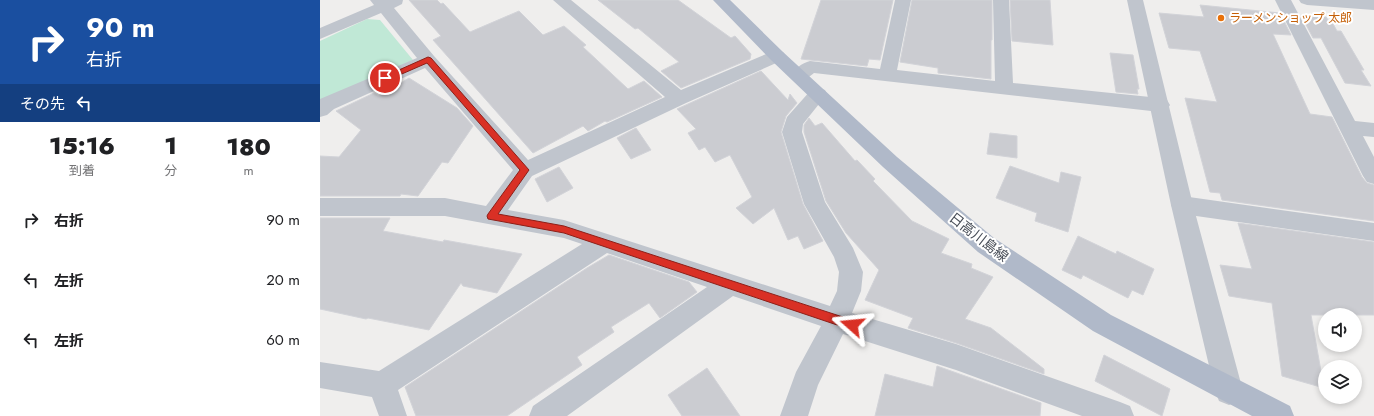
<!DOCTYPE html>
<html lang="ja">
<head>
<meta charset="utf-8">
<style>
	:root { --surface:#fff; --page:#f2f2f2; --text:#202124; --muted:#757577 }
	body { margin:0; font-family:Jost,"Noto Sans JP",sans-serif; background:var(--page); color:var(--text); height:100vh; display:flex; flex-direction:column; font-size:15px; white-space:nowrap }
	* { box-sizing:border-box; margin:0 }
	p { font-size:13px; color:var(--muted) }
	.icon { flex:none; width:22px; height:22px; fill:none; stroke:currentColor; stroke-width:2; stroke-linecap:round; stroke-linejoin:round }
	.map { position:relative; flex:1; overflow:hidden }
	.side { display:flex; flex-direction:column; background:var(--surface); width:320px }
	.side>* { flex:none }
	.guide { background:#1a4fa0; color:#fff; overflow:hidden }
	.buttons { position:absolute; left:998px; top:308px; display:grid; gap:8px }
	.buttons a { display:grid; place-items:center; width:44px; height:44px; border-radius:50%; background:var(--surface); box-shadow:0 2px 6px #0003; font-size:20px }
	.pin { position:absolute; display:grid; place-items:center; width:34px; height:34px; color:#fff; margin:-17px; border:2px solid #fff; border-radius:50%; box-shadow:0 1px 4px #0007 }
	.me { position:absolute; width:44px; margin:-22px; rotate:288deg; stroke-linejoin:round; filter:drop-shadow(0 0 3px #0008) }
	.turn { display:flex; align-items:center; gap:14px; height:84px; padding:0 20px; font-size:18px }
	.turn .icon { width:52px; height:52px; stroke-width:2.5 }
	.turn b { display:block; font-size:28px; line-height:34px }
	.then { display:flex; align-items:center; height:38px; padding:0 20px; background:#0003; gap:8px; font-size:15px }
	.eta { display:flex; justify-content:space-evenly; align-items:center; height:68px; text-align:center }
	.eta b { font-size:24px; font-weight:800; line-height:28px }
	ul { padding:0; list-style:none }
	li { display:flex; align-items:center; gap:12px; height:60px; padding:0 20px }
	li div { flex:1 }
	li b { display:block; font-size:15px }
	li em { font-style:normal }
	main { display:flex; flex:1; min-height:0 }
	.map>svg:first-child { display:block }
	.green { fill:#c0e8d6 }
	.building { fill:#cbccd1; stroke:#d2d3d8 }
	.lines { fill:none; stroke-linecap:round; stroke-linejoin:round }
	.minor { fill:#c0c5cd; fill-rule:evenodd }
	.tertiary { fill:#c0c5cd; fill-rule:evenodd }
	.primary { fill:#b0b9c9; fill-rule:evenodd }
	.route { fill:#d93025; stroke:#8d1f18 }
	.food-dot { fill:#e8710a; stroke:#fff; stroke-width:1.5 }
	.labels { text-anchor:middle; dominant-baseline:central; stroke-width:4; stroke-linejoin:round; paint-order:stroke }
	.far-food-label { font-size:12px; fill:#c56008; stroke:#fff; text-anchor:start }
	.street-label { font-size:14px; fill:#484e58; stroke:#fff }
</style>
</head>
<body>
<main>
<section class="side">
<div class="guide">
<div class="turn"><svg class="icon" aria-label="right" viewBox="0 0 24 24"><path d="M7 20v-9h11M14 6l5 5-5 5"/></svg><div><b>90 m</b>右折</div></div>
<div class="then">その先<svg class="icon" aria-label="left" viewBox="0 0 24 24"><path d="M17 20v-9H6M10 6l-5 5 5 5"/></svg></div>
</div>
<div class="eta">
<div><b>15:16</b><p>到着</p></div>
<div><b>1</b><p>分</p></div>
<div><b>180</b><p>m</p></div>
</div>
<ul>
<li><svg class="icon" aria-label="right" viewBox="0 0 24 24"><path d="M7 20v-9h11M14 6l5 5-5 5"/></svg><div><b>右折</b></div><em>90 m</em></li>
<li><svg class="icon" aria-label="left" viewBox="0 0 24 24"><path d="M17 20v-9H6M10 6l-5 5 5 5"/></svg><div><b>左折</b></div><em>20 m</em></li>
<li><svg class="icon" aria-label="left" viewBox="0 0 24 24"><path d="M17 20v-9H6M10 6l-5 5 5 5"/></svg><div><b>左折</b></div><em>60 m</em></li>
</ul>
</section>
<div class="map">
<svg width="1054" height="416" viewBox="0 0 1054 416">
	<rect width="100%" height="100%" fill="#efeeed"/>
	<!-- green -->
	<path class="green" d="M 47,19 L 60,20 L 93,60 L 0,103 L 0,41 Z"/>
	<!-- building -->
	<path class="building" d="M 89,0 L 117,0 L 121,4 L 123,3 L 150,32 L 199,11 L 223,35 L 244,26 L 266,45 L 263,47 L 308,89 L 324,81 L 342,97 L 287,122 L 285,121 L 268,131 L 263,126 L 213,153 L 113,40 L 121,36 Z
		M 278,0 L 358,0 L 411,38 L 415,36 L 431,54 L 430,59 L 361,88 L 341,71 L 359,62 L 318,28 L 315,29 Z
		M 501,0 L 573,0 L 560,60 L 549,59 L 547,66 L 481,59 Z
		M 592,0 L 672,0 L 672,40 L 671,40 L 671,79 L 618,73 L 618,68 L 580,62 Z
		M 690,0 L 730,0 L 733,45 L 692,41 Z
		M 880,5 L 960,13 L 971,35 L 953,34 L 990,114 L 1012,117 L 1042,177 L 1047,183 L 1054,185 L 1054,221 L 902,200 L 900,193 L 890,192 L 865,98 L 897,102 L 880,51 L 849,48 L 839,13 L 884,17 Z
		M 981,15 L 1006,17 L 1010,23 L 1012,22 L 1017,31 L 1021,31 L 1044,70 L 1041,70 L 1051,86 L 1025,83 L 1001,38 L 993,38 Z
		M 790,53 L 813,55 L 819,89 L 817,89 L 818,94 L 796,92 Z
		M 441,71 L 468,100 L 470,94 L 477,103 L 466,116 L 461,132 L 483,204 L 503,241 L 484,249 L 478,236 L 468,240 L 454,208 L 433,224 L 416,208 L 432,197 L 410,155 L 395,162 L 385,147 L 379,150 L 368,133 L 376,129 L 357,109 Z
		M 89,78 L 137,108 L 153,126 L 128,163 L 122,162 L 98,196 L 81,194 L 80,196 L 0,196 L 0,156 L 19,157 L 41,130 L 16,111 L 54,93 L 59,96 Z
		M 489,118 L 495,126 L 502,123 L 535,161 L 537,160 L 555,179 L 553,181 L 592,221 L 629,239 L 621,253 L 652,264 L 651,268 L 673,277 L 645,319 L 671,328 L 724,369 L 724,374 L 636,343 L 588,328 L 593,318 L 545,300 L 559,270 L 526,233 L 506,201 L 484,132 L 484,125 Z
		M 316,128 L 331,150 L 311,159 L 297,138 Z
		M 670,133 L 697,136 L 697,158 L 667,154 Z
		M 690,166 L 739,183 L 741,172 L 761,177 L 748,232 L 715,221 L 717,213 L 676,198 Z
		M 239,167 L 253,188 L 227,202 L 215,179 Z
		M 0,218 L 70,218 L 63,231 L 123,242 L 124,240 L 202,254 L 177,293 L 143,286 L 141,283 L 109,330 L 48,318 L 46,319 L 0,309 Z
		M 918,223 L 1054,242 L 1054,315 L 991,315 L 1004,388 L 962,376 L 952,303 L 909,296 L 900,265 L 932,269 Z
		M 758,236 L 796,254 L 797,251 L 834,269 L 823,295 L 812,290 L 808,298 L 763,275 L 761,279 L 742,270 Z
		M 289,255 L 369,282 L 377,292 L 340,318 L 329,303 L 291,327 L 294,332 L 257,357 L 262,365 L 187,416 L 96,416 L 85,387 L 267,268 Z
		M 784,355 L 850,389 L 842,416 L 775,381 Z
		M 617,366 L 721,403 L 720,416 L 555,416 L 565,374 L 613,387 Z
		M 387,368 L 420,416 L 362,416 L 348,395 Z"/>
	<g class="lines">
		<!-- minor -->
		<path class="minor" d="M 50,0 L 83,0 L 82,4 L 74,8 L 114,56 L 208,160 L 345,97 L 233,0 L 251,0 L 361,90 L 451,52 L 457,50 L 463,52 L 466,56 L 463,60 L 366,103 L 212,176 L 188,210 L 244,220 L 510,306 L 517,291 L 519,272 L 514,257 L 484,204 L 462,132 L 467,117 L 491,90 L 498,88 L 505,90 L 507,94 L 483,124 L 482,132 L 505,202 L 533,248 L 543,272 L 541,291 L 532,313 L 636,344 L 800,402 L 810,406 L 814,416 L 762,416 L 636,370 L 523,334 L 498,385 L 488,416 L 460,416 L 476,372 L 501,326 L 413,296 L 247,416 L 209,416 L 213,406 L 387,287 L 287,253 L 78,390 L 87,416 L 59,416 L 52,397 L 0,388 L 0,362 L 59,371 L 262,244 L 244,238 L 125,216 L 0,216 L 0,198 L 125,198 L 166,206 L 193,170 L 105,68 L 14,109 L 7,115 L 0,117 L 0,99 L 97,58 L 61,13 L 0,39 L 0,28 L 54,5 Z
			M 575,0 L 591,0 L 577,70 L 675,81 L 673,0 L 689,0 L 693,83 L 840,98 L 847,100 L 850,105 L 847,110 L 840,112 L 494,73 C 486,79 482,83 473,80 L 470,76 C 474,69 482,63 490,61 L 560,69 Z
			M 955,0 L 971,0 L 1035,121 L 1054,123 L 1054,137 L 1043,136 L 1054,157 L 1054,184 L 1047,182 L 1043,176 Z
			M 862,196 L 1054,223 L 1054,241 L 862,214 L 854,211 L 851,205 L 854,199 Z"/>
		<!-- tertiary -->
		<path class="tertiary" d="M 807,0 L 823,0 L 873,205 L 923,391 L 919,401 L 909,405 L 899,401 L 895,391 L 851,205 Z
			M 979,0 L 1054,0 L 1054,10 L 987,5 L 981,3 Z"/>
		<!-- primary -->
		<path class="primary" d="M 393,0 L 410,0 L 463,52 L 577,157 L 674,238 L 791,315 L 970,406 L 974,416 L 932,416 L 773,331 L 658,252 L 563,167 L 451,60 Z"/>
	</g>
	<!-- route -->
	<path class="route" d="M 108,57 L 111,58 L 209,170 L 178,214 L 244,226 L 532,320 L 536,321 L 537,325 L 536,328 L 532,330 L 244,233 L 168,219 L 167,216 L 168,214 L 200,170 L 107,63 L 68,80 L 65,81 L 61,78 Z"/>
	<!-- markers -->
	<circle class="food-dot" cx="901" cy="18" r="4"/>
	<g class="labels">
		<!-- far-food labels -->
		<g class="far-food-label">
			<text x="909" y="18">ラーメンショップ 太郎</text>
		</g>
		<!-- street labels -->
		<g class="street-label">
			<text transform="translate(659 237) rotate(38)">日高川島線</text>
		</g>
	</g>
</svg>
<div class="buttons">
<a><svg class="icon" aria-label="sound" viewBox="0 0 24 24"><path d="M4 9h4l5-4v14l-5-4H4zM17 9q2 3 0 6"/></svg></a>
<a><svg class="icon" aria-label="layers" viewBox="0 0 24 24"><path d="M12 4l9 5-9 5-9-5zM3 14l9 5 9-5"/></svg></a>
</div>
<div class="pin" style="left:65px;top:78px;background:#d93025"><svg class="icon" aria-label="arrive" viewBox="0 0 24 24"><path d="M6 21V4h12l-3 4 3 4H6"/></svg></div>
<svg class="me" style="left:532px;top:325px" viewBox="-20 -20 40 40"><path d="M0-17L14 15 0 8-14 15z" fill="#d93025" stroke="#fff" stroke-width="4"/></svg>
</div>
</main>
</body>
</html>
